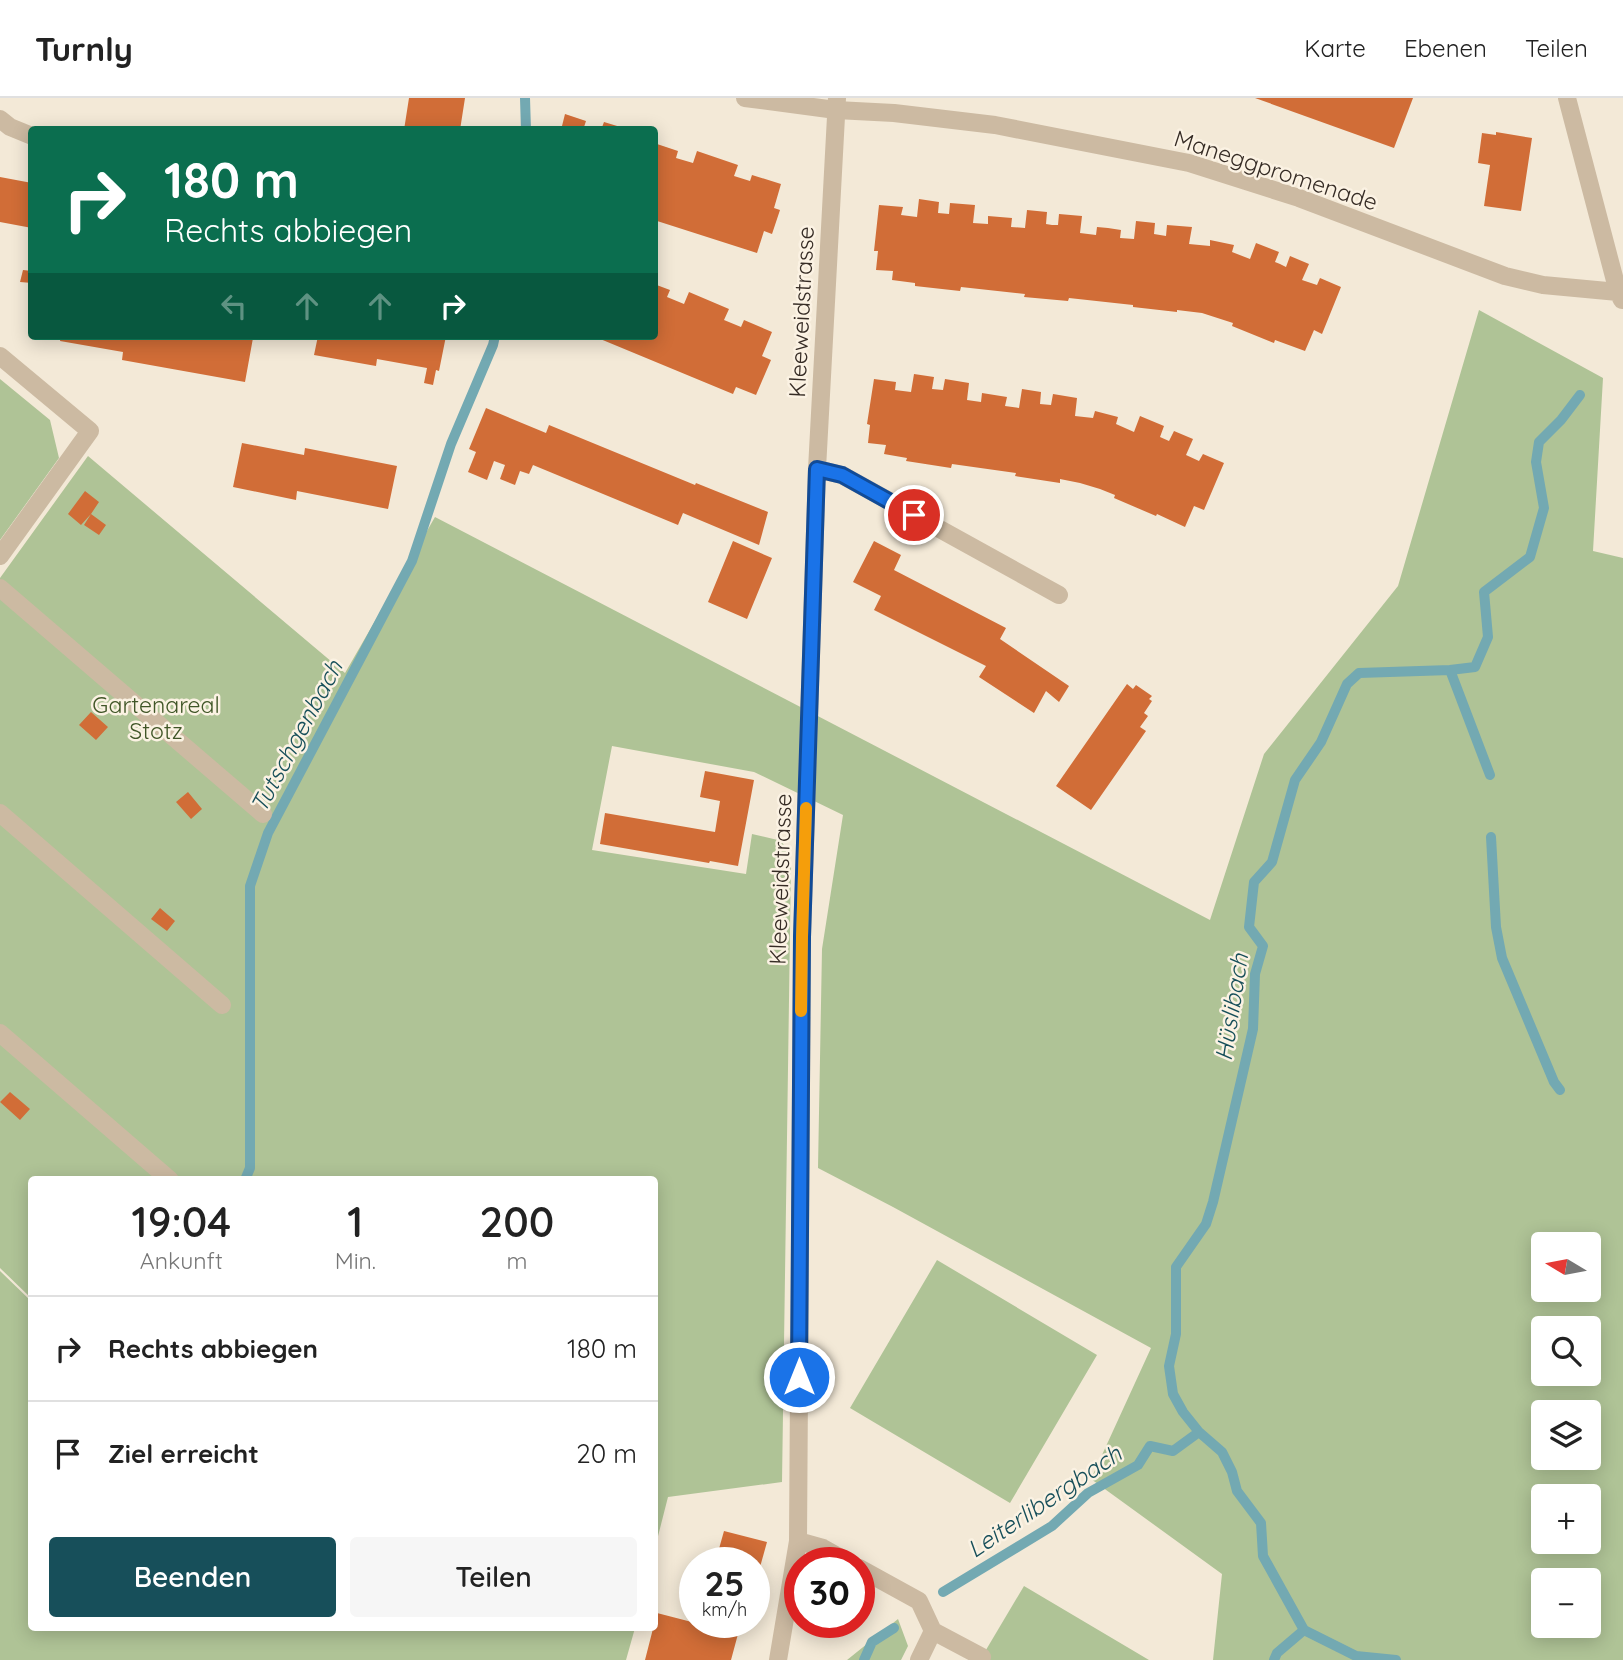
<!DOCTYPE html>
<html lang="de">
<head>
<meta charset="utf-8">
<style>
	:root { --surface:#fff; --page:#f6f6f6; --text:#222; --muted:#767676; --line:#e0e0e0; --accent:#174f5a }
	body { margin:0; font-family:Quicksand,sans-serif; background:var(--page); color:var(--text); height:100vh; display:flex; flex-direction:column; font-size:26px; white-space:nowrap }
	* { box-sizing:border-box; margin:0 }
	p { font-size:23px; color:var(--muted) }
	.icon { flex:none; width:38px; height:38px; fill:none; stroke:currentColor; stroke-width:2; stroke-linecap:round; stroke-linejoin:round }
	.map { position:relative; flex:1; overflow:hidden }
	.sheet { position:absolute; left:28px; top:1078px; width:630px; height:455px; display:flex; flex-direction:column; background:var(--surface); border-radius:7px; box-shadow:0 4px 18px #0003 }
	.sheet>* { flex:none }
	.hud { position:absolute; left:28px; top:28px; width:630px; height:214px; border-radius:7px; box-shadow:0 4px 18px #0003; background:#0b6e4f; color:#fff; overflow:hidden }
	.needle { width:46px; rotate:280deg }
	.controls { position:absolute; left:1531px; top:1134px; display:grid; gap:14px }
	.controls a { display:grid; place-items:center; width:70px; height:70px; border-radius:7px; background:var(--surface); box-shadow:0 4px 18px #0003; font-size:35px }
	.speed { position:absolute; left:679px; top:1449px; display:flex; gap:14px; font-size:35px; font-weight:700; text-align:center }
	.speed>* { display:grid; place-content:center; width:91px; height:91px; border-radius:50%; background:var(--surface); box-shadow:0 4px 18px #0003; line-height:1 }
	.speed small { font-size:18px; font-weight:400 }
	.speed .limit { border:10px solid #d22; background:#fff; color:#111 }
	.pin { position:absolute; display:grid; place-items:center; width:60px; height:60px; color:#fff; margin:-30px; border:4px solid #fff; border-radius:50%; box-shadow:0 2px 7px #0007 }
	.me { position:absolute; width:77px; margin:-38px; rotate:0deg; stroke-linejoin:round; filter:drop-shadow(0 0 5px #0008) }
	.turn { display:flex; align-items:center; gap:24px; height:147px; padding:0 21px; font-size:32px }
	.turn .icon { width:91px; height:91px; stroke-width:2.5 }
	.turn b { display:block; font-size:49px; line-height:60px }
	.lanes { display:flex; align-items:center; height:66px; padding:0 21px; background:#0003; justify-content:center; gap:35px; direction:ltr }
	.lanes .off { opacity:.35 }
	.eta { display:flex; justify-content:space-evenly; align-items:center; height:119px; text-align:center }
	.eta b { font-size:42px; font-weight:600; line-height:49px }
	.primary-button { display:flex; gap:14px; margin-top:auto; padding:14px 21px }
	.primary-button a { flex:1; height:80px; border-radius:7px; background:var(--accent); color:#fff; font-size:28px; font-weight:600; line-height:80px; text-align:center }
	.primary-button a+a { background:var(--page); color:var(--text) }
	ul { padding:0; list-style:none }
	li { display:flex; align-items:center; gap:21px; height:105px; padding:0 21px; border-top:2px solid var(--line) }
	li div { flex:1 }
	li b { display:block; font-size:26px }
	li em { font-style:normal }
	header { display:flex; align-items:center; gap:42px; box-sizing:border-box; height:98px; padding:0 35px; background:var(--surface); border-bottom:2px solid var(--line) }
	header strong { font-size:33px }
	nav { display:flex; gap:38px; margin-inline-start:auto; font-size:24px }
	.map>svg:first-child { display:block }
	.green { fill:#afc396; fill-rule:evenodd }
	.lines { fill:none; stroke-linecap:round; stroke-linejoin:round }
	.stream { stroke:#73a9b2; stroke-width:10 }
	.building { fill:#d16d37 }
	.minor { stroke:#ccbaa2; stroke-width:18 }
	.route-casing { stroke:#114b97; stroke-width:18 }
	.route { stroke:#1a73e8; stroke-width:12 }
	.slow { stroke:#f59e0b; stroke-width:12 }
	.labels { text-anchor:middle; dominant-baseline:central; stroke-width:5; stroke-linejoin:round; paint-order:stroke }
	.street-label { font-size:23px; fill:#362c25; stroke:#fbf2e3 }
	.park-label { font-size:23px; fill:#405627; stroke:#fbf2e3 }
	.water-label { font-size:24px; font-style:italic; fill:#174f5a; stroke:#fbf2e3 }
</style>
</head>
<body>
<header>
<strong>Turnly</strong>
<nav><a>Karte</a><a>Ebenen</a><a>Teilen</a></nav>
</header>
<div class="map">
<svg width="1623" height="1562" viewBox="0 0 1623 1562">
	<rect width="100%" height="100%" fill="#f3e9d7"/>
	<!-- green -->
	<path class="green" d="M 1479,212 L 1603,280 L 1593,453 L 1623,460 L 1623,1562 L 1213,1562 L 1222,1476 L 1091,1381 L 1151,1250 L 893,1109 L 818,1070 L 822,851 L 843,717 L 754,674 L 612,648 L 592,752 L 746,776 L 752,736 L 782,743 L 791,764 L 782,1384 L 668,1399 L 655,1450 L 654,1082 L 32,1082 L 31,1200 L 0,1170 L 0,480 L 88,358 L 345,575 L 435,419 L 1210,822 L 1264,656 L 1398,488 ZM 1544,1146 L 1589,1146 L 1589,1192 L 1544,1192 ZM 1544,1230 L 1589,1230 L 1589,1276 L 1544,1276 ZM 1544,1314 L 1589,1314 L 1589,1360 L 1544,1360 ZM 1544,1398 L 1589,1398 L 1589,1444 L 1544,1444 ZM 1544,1482 L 1589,1482 L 1589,1528 L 1544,1528 Z
		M 0,281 L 50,322 L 59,360 L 0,442 Z
		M 937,1162 L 1097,1257 L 1010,1405 L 850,1310 Z
		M 0,1173 L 31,1203 L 32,1530 L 635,1530 L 626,1562 L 0,1562 Z
		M 1024,1488 L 1149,1562 L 980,1562 Z
		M 898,1521 L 908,1548 L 901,1562 L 847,1562 Z"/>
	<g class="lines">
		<!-- stream -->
		<path class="stream" d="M 525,0 L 526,32
			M 1450,572 L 1490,677
			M 1491,739 L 1496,829 L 1502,860 L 1554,984 L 1560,992
			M 245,1082 L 250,1070 L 250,788 L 268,735 L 412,463 L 451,346 L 493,247 L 495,238
			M 943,1494 L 1052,1428 L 1088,1395 L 1138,1367 L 1150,1348 L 1173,1353 L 1199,1334
			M 1304,1532 L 1356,1558 L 1396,1562
			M 864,1562 L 872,1544 L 894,1530
			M 1274,1562 L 1277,1555 L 1304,1532 L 1263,1458 L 1261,1425 L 1237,1393 L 1232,1374 L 1222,1354 L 1199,1334 L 1183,1314 L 1173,1296 L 1169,1268 L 1176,1236 L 1176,1169 L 1206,1126 L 1213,1104 L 1253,931 L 1255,876 L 1263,848 L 1249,829 L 1254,784 L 1272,764 L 1295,682 L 1321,644 L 1347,586 L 1359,575 L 1450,572 L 1475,569 L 1488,539 L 1484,494 L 1530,459 L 1544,410 L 1536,364 L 1539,344 L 1561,322 L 1580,297"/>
	</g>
	<!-- building -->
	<path class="building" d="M 409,0 L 465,0 L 460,32 L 404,32 Z
		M 1255,0 L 1413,0 L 1394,50 Z
		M 565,16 L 586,23 L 583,32 L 561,32 Z
		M 604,24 L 627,31 L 627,32 L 601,32 Z
		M 1496,34 L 1532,40 L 1521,113 L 1484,108 L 1490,67 L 1478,65 L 1482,35 L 1496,37 Z
		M 657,46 L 678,53 L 676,60 L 693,65 L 697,53 L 738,67 L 734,78 L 750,83 L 752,77 L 781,86 L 774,110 L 780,112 L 772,136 L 764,133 L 757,155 L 654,122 L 654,53 Z
		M 0,79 L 32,85 L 32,130 L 0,124 Z
		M 919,101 L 939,104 L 938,115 L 949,116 L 950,105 L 975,107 L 973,125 L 988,126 L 988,118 L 1012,120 L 1011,129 L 1025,130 L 1027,112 L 1047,114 L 1046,126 L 1052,127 L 1058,127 L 1059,116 L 1082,118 L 1080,135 L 1096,137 L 1097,129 L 1108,130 L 1121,132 L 1120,140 L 1134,141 L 1136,123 L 1155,125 L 1154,136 L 1166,138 L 1167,127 L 1192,129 L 1189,146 L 1210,148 L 1210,142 L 1234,147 L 1232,154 L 1250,161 L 1256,145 L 1279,154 L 1275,164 L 1280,166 L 1286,169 L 1290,158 L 1309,166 L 1302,182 L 1317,187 L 1320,180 L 1341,189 L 1322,236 L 1314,232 L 1305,253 L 1275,242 L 1274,245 L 1232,228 L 1233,225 L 1202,215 L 1177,212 L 1177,214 L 1133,209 L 1133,207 L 1069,200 L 1068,203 L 1024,199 L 1025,196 L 961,189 L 960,193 L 915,188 L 915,185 L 892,182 L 893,173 L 876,172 L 878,153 L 874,153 L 879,107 L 903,109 L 901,117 L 917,119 Z
		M 23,172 L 32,173 L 32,185 L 20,184 Z
		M 654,186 L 670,192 L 667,199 L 684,206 L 689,194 L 729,211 L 724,222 L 741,229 L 744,222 L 772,234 L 762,258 L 771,262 L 756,297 L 736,289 L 733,296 L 593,238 L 654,238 Z
		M 61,238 L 242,238 L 253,240 L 245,284 L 122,262 L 123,254 L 60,243 Z
		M 318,238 L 446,238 L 439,273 L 436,272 L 433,287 L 424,285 L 427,270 L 377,261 L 376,268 L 314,257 Z
		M 914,276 L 934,279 L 932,291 L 943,292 L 945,281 L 969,285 L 967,302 L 981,304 L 982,295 L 1007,299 L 1005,308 L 1019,310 L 1022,291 L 1041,294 L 1040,306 L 1051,307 L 1053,296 L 1077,300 L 1075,318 L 1093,320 L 1095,313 L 1118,319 L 1116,326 L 1134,334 L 1140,318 L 1164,328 L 1160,339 L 1169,343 L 1174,333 L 1193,341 L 1186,357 L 1199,363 L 1203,356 L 1224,365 L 1204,412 L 1194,408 L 1185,429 L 1157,416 L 1156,418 L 1114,400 L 1115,397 L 1100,391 L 1080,385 L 1060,381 L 1060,385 L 1015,378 L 1016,375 L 952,366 L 951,370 L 906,363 L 907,360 L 884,356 L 886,347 L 868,345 L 870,327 L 867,326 L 874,281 L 896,284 L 895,292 L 911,294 Z
		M 486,310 L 546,335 L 549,327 L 695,387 L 696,385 L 768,414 L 759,447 L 683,415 L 678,427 L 533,367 L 529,376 L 520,373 L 515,387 L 500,381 L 505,367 L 494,363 L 487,382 L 468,374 L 476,354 L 469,351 Z
		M 242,345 L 304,357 L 305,350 L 397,368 L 388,411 L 297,393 L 296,402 L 233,389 Z
		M 85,393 L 99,404 L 91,416 L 106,427 L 99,437 L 84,427 L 91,416 L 81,427 L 68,416 Z
		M 733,443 L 772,460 L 747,521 L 708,504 Z
		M 874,443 L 901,457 L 894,472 L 1006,530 L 1000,541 L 1069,588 L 1059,604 L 1046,593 L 1034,615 L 979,579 L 986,568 L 874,512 L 881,498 L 853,484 Z
		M 1127,586 L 1133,591 L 1136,587 L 1152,598 L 1149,601 L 1152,603 L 1144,615 L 1148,618 L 1140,629 L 1146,633 L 1091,712 L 1056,688 Z
		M 91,614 L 108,629 L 96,642 L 79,627 Z
		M 705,673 L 754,682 L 738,768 L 710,763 L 709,765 L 600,746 L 605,715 L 715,734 L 720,703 L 700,699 Z
		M 188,694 L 202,711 L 191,721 L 176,704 Z
		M 160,810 L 175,823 L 167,833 L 151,821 Z
		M 10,994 L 30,1011 L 20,1022 L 0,1004 Z
		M 724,1433 L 767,1444 L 755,1487 L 754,1465 L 715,1465 Z
		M 657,1515 L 738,1536 L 731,1562 L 645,1562 Z"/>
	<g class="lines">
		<!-- minor -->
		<path class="minor" d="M 745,0 L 836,12 L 894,15 L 995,27 L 1189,65 L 1299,100 L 1505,178 L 1543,187 L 1618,194
			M 1567,0 L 1618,194 L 1622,202
			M 0,21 L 10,29 L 32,38
			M 0,258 L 90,333 L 0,458
			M 817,371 L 842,377 L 1059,497
			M 0,490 L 263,716
			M 0,715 L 222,907
			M 0,935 L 170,1082
			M 798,1443 L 823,1450 L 850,1465
			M 859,1470 L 919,1503 L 933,1533 L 919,1562
			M 933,1533 L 982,1559
			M 778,1562 L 798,1443 L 802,839 L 817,371 L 837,0"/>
	</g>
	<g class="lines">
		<defs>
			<path id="route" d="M 799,1279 L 802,839 L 817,371 L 842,377 L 914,417"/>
		</defs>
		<!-- route casing -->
		<use href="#route" class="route-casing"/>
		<!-- route -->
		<use href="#route" class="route"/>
		<!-- slow -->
		<path class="slow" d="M 801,913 L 802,839 L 806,710"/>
	</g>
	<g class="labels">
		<!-- street labels -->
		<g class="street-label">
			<text transform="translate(1276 72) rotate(18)">Maneggpromenade</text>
			<text transform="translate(801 214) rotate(-87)">Kleeweidstrasse</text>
			<text transform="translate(780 781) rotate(-88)">Kleeweidstrasse</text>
		</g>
		<!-- park labels -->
		<g class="park-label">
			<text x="156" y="606">Gartenareal<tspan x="156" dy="26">Stotz</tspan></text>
		</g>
		<!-- water labels -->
		<g class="water-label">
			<text transform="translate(296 638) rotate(-62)">Tutschgenbach</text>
			<text transform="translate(1231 909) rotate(-81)">Hüslibach</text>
			<text transform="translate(1044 1403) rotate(-34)">Leiterlibergbach</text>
		</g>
	</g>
</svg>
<div class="controls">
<a><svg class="needle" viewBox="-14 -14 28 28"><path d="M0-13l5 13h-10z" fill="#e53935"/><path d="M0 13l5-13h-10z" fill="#767676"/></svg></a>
<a><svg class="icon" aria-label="search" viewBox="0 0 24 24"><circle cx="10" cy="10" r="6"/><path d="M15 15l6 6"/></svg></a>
<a><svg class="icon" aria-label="layers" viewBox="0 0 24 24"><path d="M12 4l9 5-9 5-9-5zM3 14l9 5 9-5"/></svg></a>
<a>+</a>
<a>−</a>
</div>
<div class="speed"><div>25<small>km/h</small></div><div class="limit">30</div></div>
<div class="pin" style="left:914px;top:417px;background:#d93025"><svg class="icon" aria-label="arrive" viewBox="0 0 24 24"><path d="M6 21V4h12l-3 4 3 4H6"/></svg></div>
<svg class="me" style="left:799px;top:1279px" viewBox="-20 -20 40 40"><circle r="17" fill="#1a73e8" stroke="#fff" stroke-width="3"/><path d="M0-11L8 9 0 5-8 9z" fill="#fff"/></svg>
<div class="hud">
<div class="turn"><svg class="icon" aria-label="right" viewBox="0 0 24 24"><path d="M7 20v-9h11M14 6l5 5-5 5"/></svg><div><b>180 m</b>Rechts abbiegen</div></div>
<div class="lanes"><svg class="icon off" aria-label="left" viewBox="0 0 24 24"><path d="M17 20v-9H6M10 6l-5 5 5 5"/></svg><svg class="icon off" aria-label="ahead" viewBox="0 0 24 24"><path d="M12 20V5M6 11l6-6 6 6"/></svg><svg class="icon off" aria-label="ahead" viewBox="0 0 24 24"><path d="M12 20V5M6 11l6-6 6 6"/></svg><svg class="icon" aria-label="right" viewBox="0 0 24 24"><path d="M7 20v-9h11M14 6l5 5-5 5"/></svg></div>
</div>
<section class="sheet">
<div class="eta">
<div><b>19:04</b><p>Ankunft</p></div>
<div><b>1</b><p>Min.</p></div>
<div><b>200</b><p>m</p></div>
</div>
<ul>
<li><svg class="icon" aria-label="right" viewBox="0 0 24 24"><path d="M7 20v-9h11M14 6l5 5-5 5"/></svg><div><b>Rechts abbiegen</b></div><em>180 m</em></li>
<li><svg class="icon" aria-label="arrive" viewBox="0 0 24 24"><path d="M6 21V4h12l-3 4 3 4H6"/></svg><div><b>Ziel erreicht</b></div><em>20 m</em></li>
</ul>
<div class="primary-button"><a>Beenden</a><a>Teilen</a></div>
</section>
</div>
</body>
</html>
